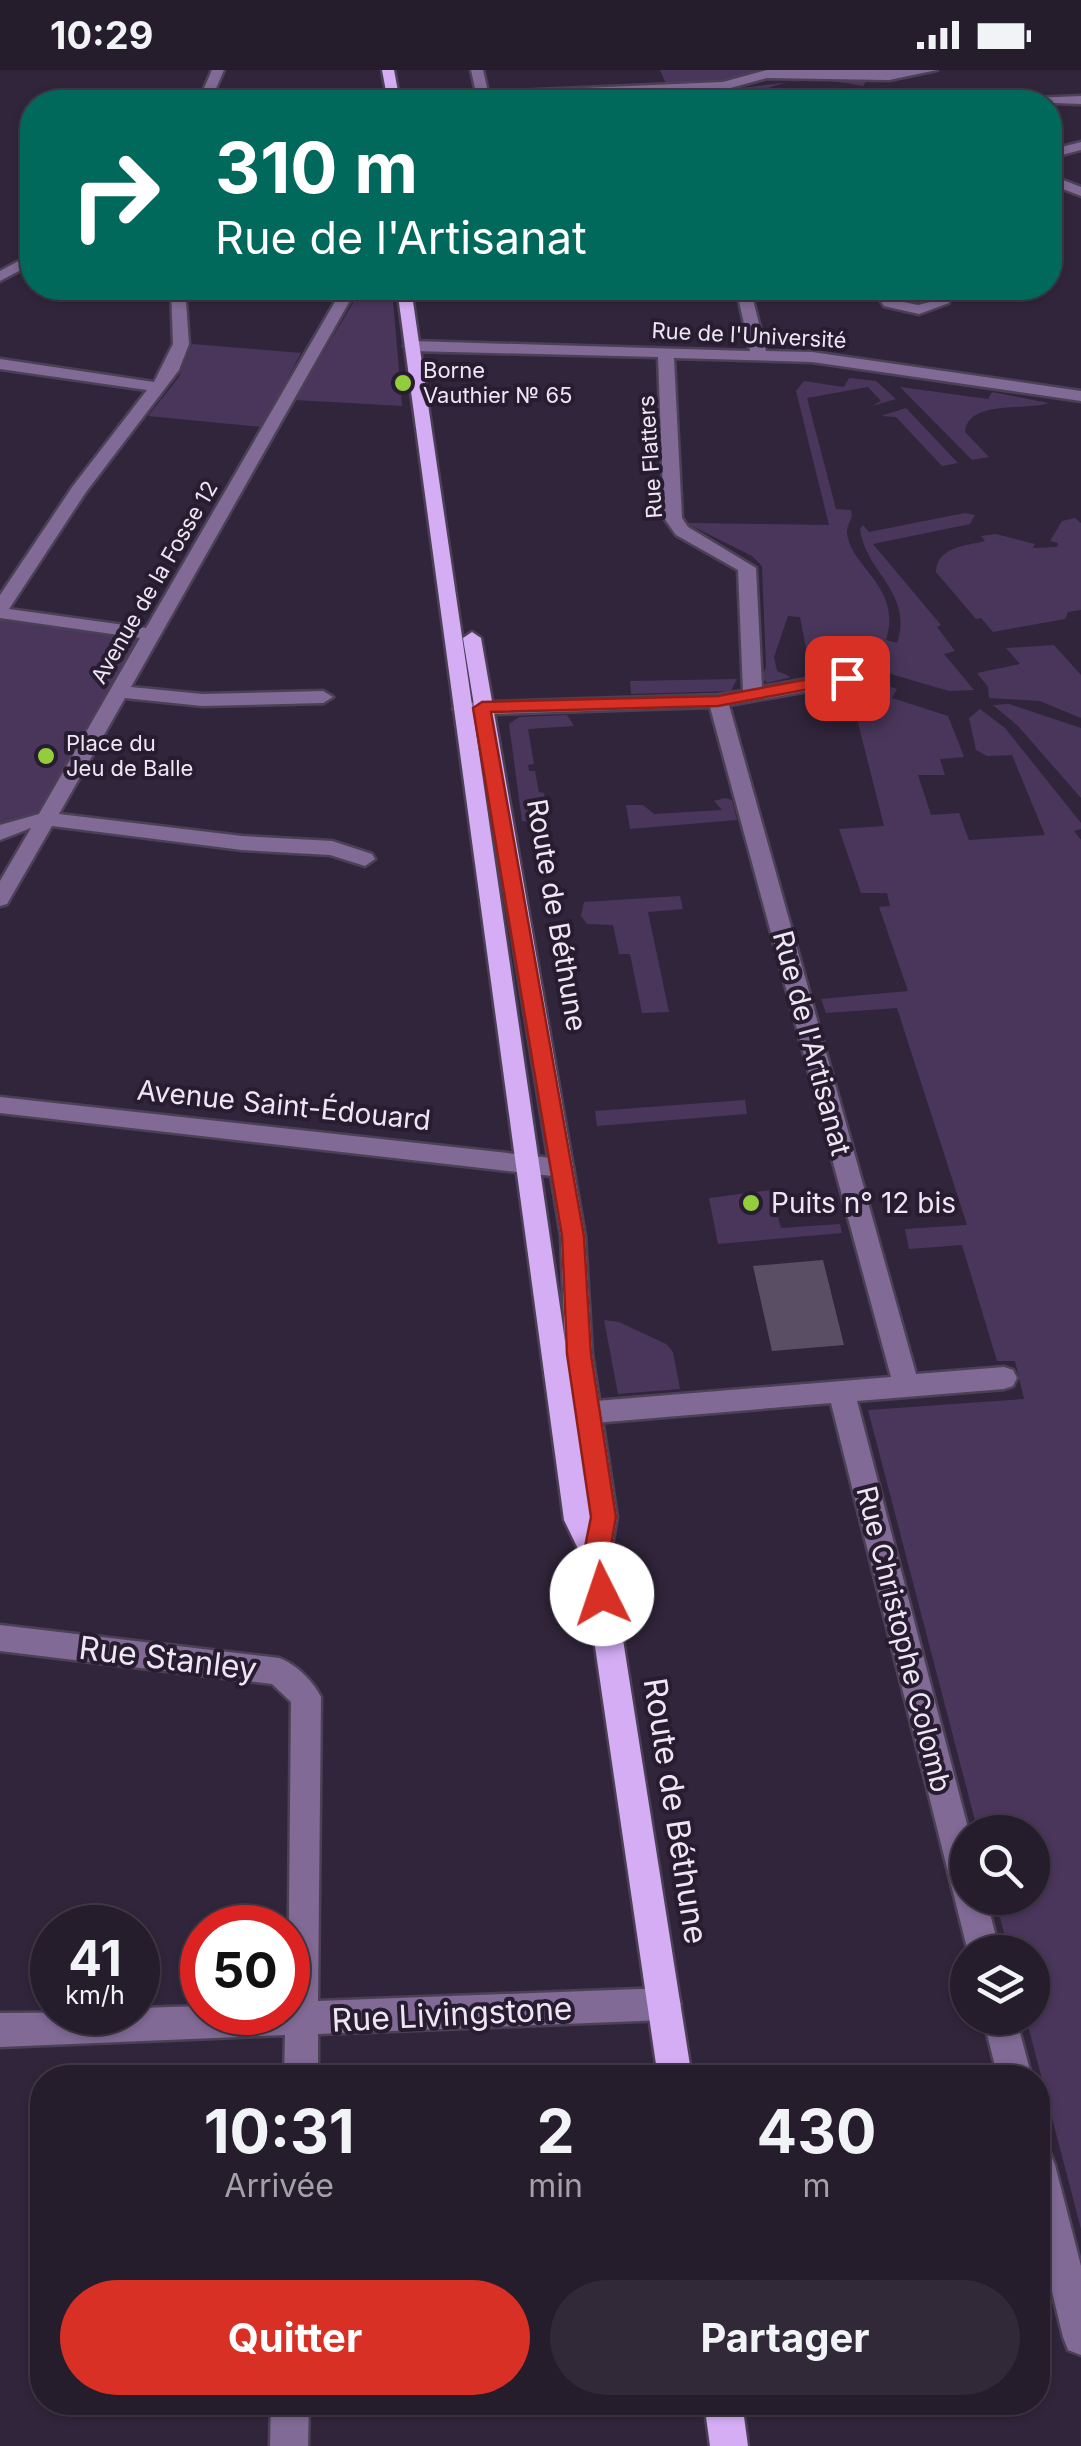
<!DOCTYPE html>
<html lang="fr">
<head>
<meta charset="utf-8">
<style>
	:root { --surface:#251c2c; --page:#312938; --text:#f1f3f6; --muted:#a3a1a9; --line:#423a48; --accent:#d93025 }
	body { margin:0; font-family:Inter,sans-serif; background:var(--page); color:var(--text); height:100vh; display:flex; flex-direction:column; font-size:38px; white-space:nowrap }
	* { box-sizing:border-box; margin:0 }
	p { font-size:32px; color:var(--muted) }
	.icon { flex:none; width:55px; height:55px; fill:none; stroke:currentColor; stroke-width:2; stroke-linecap:round; stroke-linejoin:round }
	.map { position:relative; flex:1; overflow:hidden }
	.panel { position:absolute; left:30px; top:1995px; width:1020px; height:350px; display:flex; flex-direction:column; background:var(--surface); border-radius:40px; box-shadow:0 2px 8px #0004,0 0 0 2px var(--line) }
	.panel>* { flex:none }
	.top-card { position:absolute; left:20px; top:20px; width:1042px; height:210px; border-radius:40px; box-shadow:0 2px 8px #0004,0 0 0 2px var(--line); background:#00695c; color:#fff; overflow:hidden }
	.tools { position:absolute; left:950px; top:1745px; display:grid; gap:20px }
	.tools a { display:grid; place-items:center; width:100px; height:100px; border-radius:50%; background:var(--surface); box-shadow:0 2px 8px #0004,0 0 0 2px var(--line); font-size:50px }
	.speed { position:absolute; left:30px; top:1835px; display:flex; gap:20px; font-size:50px; font-weight:700; text-align:center }
	.speed>* { display:grid; place-content:center; width:130px; height:130px; border-radius:50%; background:var(--surface); box-shadow:0 2px 8px #0004,0 0 0 2px var(--line); line-height:1 }
	.speed small { font-size:25px; font-weight:400 }
	.speed .limit { border:15px solid #d22; background:#fff; color:#111 }
	.pin { position:absolute; display:grid; place-items:center; width:85px; height:85px; color:#fff; margin:-42px; border-radius:20px; box-shadow:0 5px 15px #0006 }
	.me { position:absolute; width:110px; margin:-55px; rotate:356deg; stroke-linejoin:round; filter:drop-shadow(0 0 8px #0008) }
	.turn { display:flex; align-items:center; gap:35px; height:210px; padding:0 30px; font-size:45px }
	.turn .icon { width:130px; height:130px; stroke-width:2.5 }
	.turn b { display:block; font-size:70px; line-height:85px }
	.eta { display:flex; justify-content:space-evenly; align-items:center; height:170px; text-align:center }
	.eta b { font-size:60px; font-weight:700; line-height:70px }
	.button { display:flex; gap:20px; margin-top:auto; padding:20px 30px }
	.button a { flex:1; height:115px; border-radius:60px; background:var(--accent); color:#fff; font-size:40px; font-weight:700; line-height:115px; text-align:center }
	.button a+a { background:var(--page); color:var(--text) }
	.status { display:flex; justify-content:space-between; align-items:center; height:70px; padding:0 50px; background:var(--surface); direction:ltr }
	.status svg { height:28px; fill:currentColor }
	.map>svg:first-child { display:block }
	.green { fill:#4a365b }
	.building { fill:#5a4e65 }
	.lines { fill:none; stroke-linecap:round; stroke-linejoin:round }
	.minor-casing { stroke:#4b4055; stroke-width:5 }
	.major-casing { stroke:#4b4055; stroke-width:5 }
	.minor { fill:#816a95; fill-rule:evenodd }
	.major { fill:#d4adf5; fill-rule:evenodd }
	.route { fill:#d93025; stroke:#8d1f18; stroke-width:2.5 }
	.poi-dot { fill:#93cc3d; stroke:#271c30; stroke-width:4 }
	.labels { text-anchor:middle; dominant-baseline:central; stroke-width:8; stroke-linejoin:round; paint-order:stroke }
	.far-street-label { font-size:22px; fill:#ede6f4; stroke:#271c30 }
	.far-poi-label { font-size:22px; fill:#ede6f4; stroke:#271c30; text-anchor:start }
	.street-label { font-size:28px; fill:#ede6f4; stroke:#271c30 }
	.poi-label { font-size:28px; fill:#ede6f4; stroke:#271c30; text-anchor:start }
	.near-street-label { font-size:32px; fill:#ede6f4; stroke:#271c30 }
</style>
</head>
<body>
<div class="status"><b>10:29</b><svg viewBox="0 0 49 12"><path d="M0 12V9h3v3zM5 12V6h3v6zM10 12V3h3v9zM15 12V0h3v12zM26 1h20v11H26zM47 4h2v5h-2z"/></svg></div>
<div class="map">
<svg width="1081" height="2376" viewBox="0 0 1081 2376">
	<rect width="100%" height="100%" fill="#31253b"/>
	<!-- green -->
	<path class="green" d="M 660,0 L 756,0 C 736,19 694,15 667,16 Z
		M 817,9 L 867,10 L 863,16 C 834,11 805,6 777,15 C 750,24 741,32 710,32 L 709,27 L 722,20 Z
		M 362,218 L 392,218 L 402,336 L 295,330 Z
		M 192,274 L 301,283 L 262,357 L 148,346 L 179,307 Z
		M 849,308 L 876,311 L 896,329 L 872,336 L 881,331 L 868,317 L 807,328 L 836,439 L 851,440 C 854,450 847,452 847,462 C 849,497 903,516 886,570 L 897,573 C 914,523 865,502 860,459 L 863,455 L 869,462 L 965,443 L 975,445 L 970,454 L 873,474 L 941,555 L 937,557 L 955,581 L 944,584 L 974,620 L 949,621 L 860,595 L 817,605 L 809,594 L 800,547 L 788,546 L 774,587 L 777,601 L 791,607 L 767,613 L 762,607 L 766,597 L 762,496 L 752,486 L 686,453 L 829,455 L 796,321 L 804,311 L 844,317 Z
		M 900,317 L 988,329 L 992,322 L 1049,333 C 1023,341 968,330 965,362 L 989,387 L 972,390 Z
		M 906,338 L 958,393 L 942,396 L 896,347 L 881,346 Z
		M 1075,448 L 1081,453 L 1081,540 L 1068,542 L 1065,549 L 993,562 L 981,548 L 976,549 L 936,502 C 937,477 965,476 985,471 L 981,466 L 996,464 L 1035,474 L 1033,478 L 1057,477 L 1058,473 L 1050,471 L 1062,451 Z
		M 0,543 L 153,564 L 33,749 L 0,765 Z
		M 1054,575 L 1081,605 L 1081,648 L 1040,631 L 989,628 L 988,617 L 977,603 L 1020,594 L 1006,578 Z
		M 737,609 L 731,621 L 631,624 L 630,611 Z
		M 869,609 L 897,619 L 892,628 L 948,646 L 964,687 L 940,689 L 945,705 L 918,705 L 931,745 L 959,743 L 969,770 L 1045,765 L 1012,685 L 987,686 L 976,680 L 969,648 L 980,639 L 1005,658 L 1081,753 L 1081,759 L 1074,761 L 1081,770 L 1081,2159 L 1026,1948 L 1032,1948 L 1032,1882 L 1009,1882 L 995,1828 L 1032,1828 L 1032,1762 L 978,1762 L 868,1340 L 1024,1329 L 1015,1291 L 997,1291 L 962,1175 L 909,1179 L 905,1159 L 967,1155 L 897,938 L 826,943 L 821,929 L 908,921 L 879,837 L 890,836 L 887,823 L 861,823 L 839,759 L 884,756 L 848,613 Z
		M 1009,634 L 1081,658 L 1081,728 L 1018,656 L 993,635 Z
		M 567,645 L 574,656 L 528,659 L 534,694 L 528,695 L 529,701 L 535,701 L 539,722 L 544,723 L 549,753 L 522,751 L 509,654 L 519,647 Z
		M 725,728 L 732,730 L 737,750 L 630,759 L 626,735 L 643,735 L 654,744 L 722,740 L 714,731 Z
		M 680,826 L 683,839 L 648,842 L 669,942 L 642,943 L 630,884 L 619,884 L 613,855 L 587,854 L 581,846 L 584,832 Z
		M 745,1030 L 747,1044 L 597,1056 L 595,1041 Z
		M 771,1120 L 781,1158 L 840,1154 L 842,1163 L 718,1174 L 709,1128 Z
		M 604,1250 L 619,1252 L 666,1274 L 673,1282 L 680,1319 L 618,1324 Z"/>
	<!-- building -->
	<path class="building" d="M 823,1190 L 844,1275 L 772,1281 L 753,1196 Z"/>
	<g class="lines">
		<defs>
			<path id="minor" d="M 212,0 L 224,0 L 210,32 L 198,32 Z
				M 471,0 L 483,0 L 488,22 L 723,12 L 767,0 L 937,0 L 889,10 L 767,8 L 723,20 L 490,32 L 373,31 L 379,27 L 476,23 Z
				M 824,23 L 850,32 L 791,32 L 793,29 Z
				M 1081,26 L 1081,34 L 1028,32 L 1034,28 Z
				M 1081,72 L 1081,80 L 1050,88 L 1050,80 Z
				M 1050,105 L 1081,117 L 1081,126 L 1050,114 Z
				M 32,184 L 32,194 L 0,211 L 0,201 Z
				M 171,218 L 185,218 L 189,274 L 179,300 L 86,422 L 9,539 L 146,558 L 343,218 L 357,218 L 131,617 L 202,624 L 323,621 L 333,627 L 323,633 L 202,636 L 125,628 L 59,744 L 242,766 L 332,771 L 372,784 L 375,789 L 365,796 L 330,785 L 242,780 L 52,756 L 7,834 L 0,836 L 0,811 L 31,758 L 0,770 L 0,755 L 39,744 L 140,568 L 0,548 L 0,525 L 73,416 L 147,320 L 0,299 L 0,289 L 154,312 L 173,274 Z
				M 736,218 L 750,218 L 766,281 L 812,282 L 1081,321 L 1081,331 L 812,292 L 674,288 L 682,448 L 688,457 L 756,498 L 762,617 L 847,602 L 856,608 L 847,614 L 729,635 L 916,1304 L 1004,1297 L 1013,1300 L 1017,1308 L 1013,1316 L 1004,1319 L 857,1331 L 969,1762 L 968,1828 L 986,1828 L 1000,1882 L 968,1882 L 831,1333 L 571,1355 L 562,1352 L 558,1344 L 562,1336 L 571,1333 L 891,1307 L 710,637 L 463,645 L 453,639 L 463,633 L 718,625 L 743,621 L 738,500 L 676,465 L 664,448 L 658,287 L 412,281 L 404,276 L 412,271 L 750,281 Z
				M 872,218 L 886,218 L 894,230 L 918,235 L 934,231 L 933,218 L 947,218 L 949,233 L 919,244 L 884,236 Z
				M 0,1027 L 561,1089 L 573,1098 L 561,1107 L 0,1043 Z
				M 0,1555 L 279,1588 C 296,1594 313,1611 321,1627 L 318,1931 L 665,1918 L 677,1922 L 681,1934 L 677,1946 L 665,1950 L 318,1964 L 318,2008 L 284,2008 L 285,1965 L 0,1977 L 0,1943 L 138,1942 L 138,1938 L 202,1936 L 202,1942 L 288,1942 L 291,1632 L 272,1614 L 0,1581 Z
				M 983,1948 L 1016,1948 L 1032,2008 L 998,2008 Z
				M 1038,2078 L 1050,2083 L 1055,2095 L 1081,2196 L 1081,2285 L 1068,2280 L 1063,2267 L 1038,2164 Z
				M 271,2332 L 309,2332 L 308,2376 L 270,2376 Z"/>
			<path id="major" d="M 382,0 L 394,0 L 400,32 L 388,32 Z
				M 397,218 L 411,218 L 565,1271 L 561,1166 L 463,568 L 472,562 L 481,568 L 585,1166 L 592,1284 L 617,1447 L 610,1487 L 692,2008 L 658,2008 L 582,1487 L 564,1450 Z
				M 704,2332 L 742,2332 L 748,2376 L 710,2376 Z"/>
		</defs>
		<!-- minor casing -->
		<use href="#minor" class="minor-casing"/>
		<!-- major casing -->
		<use href="#major" class="major-casing"/>
		<!-- minor -->
		<use href="#minor" class="minor"/>
		<!-- major -->
		<use href="#major" class="major"/>
	</g>
	<!-- route -->
	<path class="route" d="M 847,602 L 853,604 L 853,611 L 718,636 L 491,642 L 584,1166 L 591,1284 L 616,1447 L 609,1487 L 615,1524 L 611,1532 L 602,1536 L 593,1532 L 583,1487 L 591,1447 L 567,1284 L 562,1166 L 473,638 L 482,632 L 718,626 Z"/>
	<!-- markers -->
	<g class="poi-dot">
		<circle cx="403" cy="313" r="10"/>
		<circle cx="46" cy="686" r="10"/>
		<circle cx="751" cy="1133" r="10"/>
	</g>
	<g class="labels">
		<!-- far-street labels -->
		<g class="far-street-label">
			<text transform="translate(749 265) rotate(3)">Rue de l'Université</text>
			<text transform="translate(650 387) rotate(-94)">Rue Flatters</text>
			<text transform="translate(154 512) rotate(-60)">Avenue de la Fosse 12</text>
		</g>
		<!-- far-poi labels -->
		<g class="far-poi-label">
			<text x="423" y="300">Borne<tspan x="423" dy="25">Vauthier № 65</tspan></text>
			<text x="66" y="673">Place du<tspan x="66" dy="25">Jeu de Balle</tspan></text>
		</g>
		<!-- street labels -->
		<g class="street-label">
			<text transform="translate(557 845) rotate(80)">Route de Béthune</text>
			<text transform="translate(812 973) rotate(75)">Rue de l'Artisanat</text>
			<text transform="translate(284 1035) rotate(6)">Avenue Saint-Édouard</text>
			<text transform="translate(904 1569) rotate(76)">Rue Christophe Colomb</text>
		</g>
		<!-- poi labels -->
		<g class="poi-label">
			<text x="771" y="1133">Puits n° 12 bis</text>
		</g>
		<!-- near-street labels -->
		<g class="near-street-label">
			<text transform="translate(168 1588) rotate(7)">Rue Stanley</text>
			<text transform="translate(676 1741) rotate(81)">Route de Béthune</text>
			<text transform="translate(452 1944) rotate(-3)">Rue Livingstone</text>
		</g>
	</g>
</svg>
<div class="tools">
<a><svg class="icon" aria-label="search" viewBox="0 0 24 24"><circle cx="10" cy="10" r="6"/><path d="M15 15l6 6"/></svg></a>
<a><svg class="icon" aria-label="layers" viewBox="0 0 24 24"><path d="M12 4l9 5-9 5-9-5zM3 14l9 5 9-5"/></svg></a>
</div>
<div class="speed"><div>41<small>km/h</small></div><div class="limit">50</div></div>
<div class="pin" style="left:847px;top:608px;background:#d93025"><svg class="icon" aria-label="arrive" viewBox="0 0 24 24"><path d="M6 21V4h12l-3 4 3 4H6"/></svg></div>
<svg class="me" style="left:602px;top:1524px" viewBox="-20 -20 40 40"><circle r="19" fill="#fff"/><path d="M0-13L10 11 0 6-10 11z" fill="#d93025"/></svg>
<div class="top-card">
<div class="turn"><svg class="icon" aria-label="right" viewBox="0 0 24 24"><path d="M7 20v-9h11M14 6l5 5-5 5"/></svg><div><b>310 m</b>Rue de l'Artisanat</div></div>
</div>
<section class="panel">
<div class="eta">
<div><b>10:31</b><p>Arrivée</p></div>
<div><b>2</b><p>min</p></div>
<div><b>430</b><p>m</p></div>
</div>
<div class="button"><a>Quitter</a><a>Partager</a></div>
</section>
</div>
</body>
</html>
